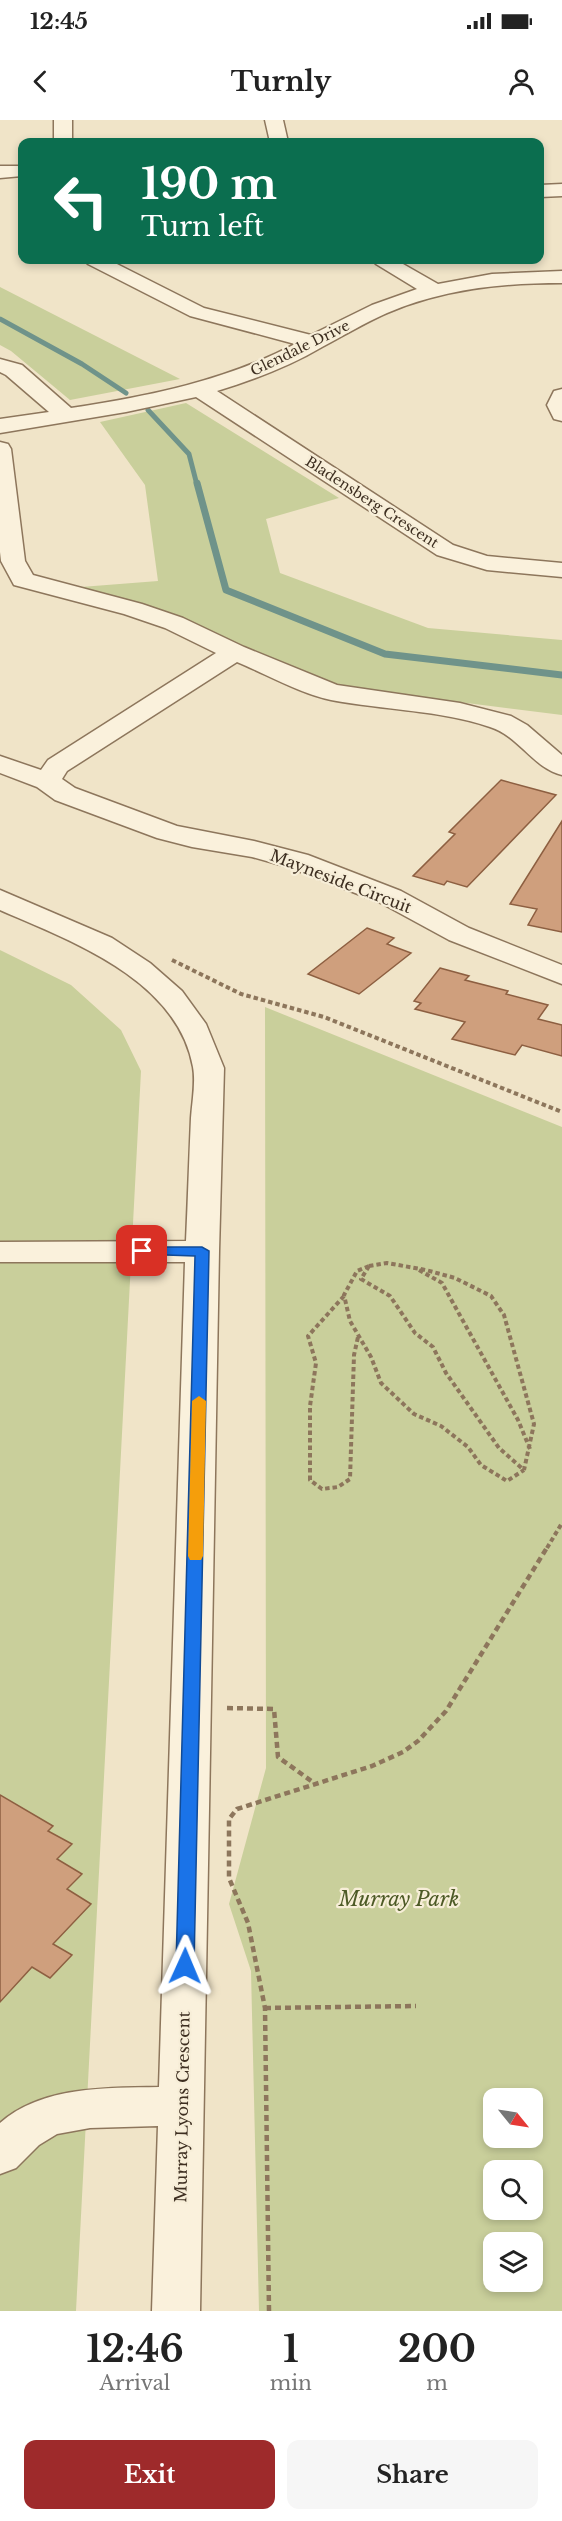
<!DOCTYPE html>
<html lang="en">
<head>
<meta charset="utf-8">
<style>
	:root { --surface:#fff; --page:#f6f6f6; --text:#222; --muted:#767676; --accent:#9e2a2b }
	body { margin:0; font-family:"Libre Baskerville",serif; background:var(--page); color:var(--text); height:100vh; display:flex; flex-direction:column; font-size:22px; white-space:nowrap }
	* { box-sizing:border-box; margin:0 }
	p { font-size:20px; color:var(--muted) }
	.icon { flex:none; width:33px; height:33px; fill:none; stroke:currentColor; stroke-width:2; stroke-linecap:round; stroke-linejoin:round }
	.map { position:relative; height:2191px; overflow:hidden }
	.drawer { display:flex; flex-direction:column; background:var(--surface); flex:1 }
	.drawer>* { flex:none }
	.top-card { position:absolute; left:18px; top:18px; width:526px; height:126px; border-radius:12px; box-shadow:0 3px 9px #0003; background:#0b6e4f; color:#fff; overflow:hidden }
	.needle { width:39px; rotate:120deg }
	.buttons { position:absolute; left:483px; top:1968px; display:grid; gap:12px }
	.buttons a { display:grid; place-items:center; width:60px; height:60px; border-radius:12px; background:var(--surface); box-shadow:0 3px 9px #0003; font-size:30px }
	.pin { position:absolute; display:grid; place-items:center; width:51px; height:51px; color:#fff; margin:-26px; border-radius:12px; box-shadow:0 3px 9px #0006 }
	.me { position:absolute; width:66px; margin:-33px; rotate:1deg; stroke-linejoin:round; filter:drop-shadow(0 0 4px #0008) }
	.turn { display:flex; align-items:center; gap:21px; height:126px; padding:0 24px; font-size:27px }
	.turn .icon { width:78px; height:78px; stroke-width:2.5 }
	.turn b { display:block; font-size:42px; line-height:51px }
	.eta { display:flex; justify-content:space-evenly; align-items:center; height:102px; text-align:center }
	.eta b { font-size:36px; font-weight:700; line-height:42px }
	.button { display:flex; gap:12px; margin-top:auto; padding:12px 24px }
	.button a { flex:1; height:69px; border-radius:12px; background:var(--accent); color:#fff; font-size:24px; font-weight:700; line-height:69px; text-align:center }
	.button a+a { background:var(--page); color:var(--text) }
	.status { display:flex; justify-content:space-between; align-items:center; height:42px; padding:0 30px; background:var(--surface); direction:ltr }
	.status svg { height:16px; fill:currentColor }
	header { display:flex; justify-content:space-between; align-items:center; height:78px; padding:0 24px; background:var(--surface); font-size:27px; font-weight:700 }
	.map>svg:first-child { display:block }
	.green { fill:#c9cf9b; fill-rule:evenodd }
	.lines { fill:none; stroke-linecap:round; stroke-linejoin:round }
	.stream-far1 { stroke:#6f938a; stroke-width:5 }
	.stream { stroke:#6f938a; stroke-width:7 }
	.building { fill:#cf9f7d; stroke:#8d5f41; stroke-width:1.5 }
	.minor-casing { stroke:#8d765c; stroke-width:3 }
	.path-far1 { stroke:#8d765c; stroke-width:4; stroke-dasharray:4.5 3; stroke-linecap:butt }
	.path { stroke:#8d765c; stroke-width:4.5; stroke-dasharray:6 4; stroke-linecap:butt }
	.minor { fill:#faf1dc; fill-rule:evenodd }
	.route { fill:#1a73e8; stroke:#114b97; stroke-width:1.5 }
	.slow { fill:#f59e0b }
	.labels { text-anchor:middle; dominant-baseline:central; stroke-width:4.5; stroke-linejoin:round; paint-order:stroke }
	.far-street-label { font-size:14px; fill:#3d2e20; stroke:#f7eed8 }
	.street-label { font-size:16px; fill:#3d2e20; stroke:#f7eed8 }
	.near-park-label { font-size:20px; font-style:italic; fill:#4d5a26; stroke:#f7eed8 }
</style>
</head>
<body>
<div class="status"><b>12:45</b><svg viewBox="0 0 49 12"><path d="M0 12V9h3v3zM5 12V6h3v6zM10 12V3h3v9zM15 12V0h3v12zM26 1h20v11H26zM47 4h2v5h-2z"/></svg></div>
<header><svg class="icon" aria-label="back" viewBox="0 0 24 24"><path d="M15 5l-7 7 7 7"/></svg>Turnly<svg class="icon" aria-label="person" viewBox="0 0 24 24"><circle cx="12" cy="8" r="4"/><path d="M4 21q1-7 8-7t8 7"/></svg></header>
<div class="map">
<svg width="562" height="2191" viewBox="0 0 562 2191">
	<rect width="100%" height="100%" fill="#f0e4c8"/>
	<!-- green -->
	<path class="green" d="M 0,167 L 180,259 L 70,280 L 11,231 L 0,225 Z
		M 186,283 L 339,378 L 266,399 L 280,453 L 428,508 L 562,520 L 562,595 L 349,568 L 284,547 L 174,494 L 81,467 L 158,461 L 145,365 L 100,302 Z
		M 0,830 L 71,865 L 121,910 L 141,951 L 76,2191 L 0,2191 Z
		M 265,887 L 562,1007 L 562,2191 L 259,2191 L 251,1851 L 229,1784 L 266,1648 ZM 494,1978 L 532,1978 L 532,2018 L 494,2018 ZM 532,2050 L 532,2090 L 494,2090 L 494,2050 ZM 532,2122 L 532,2162 L 494,2162 L 494,2122 Z"/>
	<g class="lines">
		<!-- stream-far1 -->
		<path class="stream-far1" d="M 0,199 L 82,244 L 126,273
			M 148,290 L 189,334 L 197,365"/>
		<!-- stream -->
		<path class="stream" d="M 197,363 L 226,470 L 385,534 L 562,555"/>
	</g>
	<!-- building -->
	<path class="building" d="M 501,660 L 556,675 L 467,767 L 447,761 L 444,765 L 413,756 L 455,714 L 449,712 Z
		M 562,701 L 562,812 L 528,805 L 537,789 L 510,784 Z
		M 367,808 L 394,818 L 387,824 L 411,833 L 359,874 L 308,854 Z
		M 440,848 L 469,856 L 465,860 L 508,871 L 506,874 L 548,885 L 538,899 L 562,905 L 562,936 L 522,925 L 515,935 L 452,919 L 465,902 L 415,889 L 421,883 L 414,881 Z
		M 0,1675 L 53,1706 L 48,1711 L 72,1724 L 57,1739 L 82,1754 L 67,1769 L 91,1784 L 53,1824 L 72,1835 L 50,1858 L 32,1847 L 0,1882 Z"/>
	<g class="lines">
		<defs>
			<path id="minor" d="M 54,0 L 72,0 L 72,22 L 54,22 Z
				M 265,0 L 283,0 L 288,22 L 270,22 Z
				M 0,46 L 22,46 L 22,56 L 0,58 Z
				M 562,64 L 562,76 L 540,77 L 540,65 Z
				M 85,140 L 109,140 L 204,188 L 311,215 L 372,185 L 417,169 L 376,144 L 373,140 L 396,140 L 438,164 L 492,154 L 562,151 L 562,163 C 502,163 443,169 387,193 C 364,203 343,216 322,227 C 290,246 253,260 217,271 L 453,425 L 487,436 L 562,443 L 562,457 L 487,450 L 437,435 L 196,277 L 126,292 L 0,313 L 0,299 L 49,292 L 6,255 L 0,252 L 0,239 L 22,245 L 71,288 C 149,276 225,261 295,224 L 190,196 L 88,144 Z
				M 562,269 L 562,301 L 554,299 L 547,285 L 554,271 Z
				M 0,322 L 8,324 L 11,329 L 25,441 L 33,455 L 142,484 L 183,498 L 244,527 L 337,565 L 460,583 L 511,596 L 527,605 L 562,635 L 562,655 C 533,648 519,616 490,607 C 439,590 384,590 331,580 C 301,574 266,554 237,542 L 78,644 L 67,651 L 62,659 L 75,668 L 177,706 L 254,721 L 308,735 L 401,771 L 469,808 L 562,845 L 562,864 L 449,820 L 381,783 L 288,747 L 252,737 L 192,727 L 157,718 L 55,680 L 37,667 L 0,653 L 0,636 L 41,650 L 48,640 L 216,533 L 165,508 L 124,494 L 14,465 L 1,441 L 0,432 Z
				M 0,770 L 112,818 L 150,843 L 182,871 L 206,904 L 224,948 L 219,1131 L 200,2191 L 152,2191 L 158,2006 L 90,2008 L 57,2014 L 39,2025 L 16,2048 L 0,2054 L 0,2003 C 42,1966 106,1968 159,1967 L 185,1142 L 0,1142 L 0,1122 L 186,1121 C 188,1080 189,1039 191,998 C 192,982 196,963 193,947 C 177,859 71,821 0,790 Z"/>
		</defs>
		<!-- minor casing -->
		<use href="#minor" class="minor-casing"/>
		<!-- path-far1 -->
		<path class="path-far1" d="M 172,840 L 241,874 L 324,897 L 562,992
			M 369,1146 L 361,1159 L 390,1176 L 415,1213 L 433,1227 L 446,1253 L 499,1328 L 524,1350
			M 369,1146 L 357,1151 L 344,1175 L 350,1201 L 371,1237 L 381,1263 L 414,1294 L 441,1306 L 468,1327 L 481,1345 L 507,1361 L 524,1350
			M 369,1146 L 387,1143 L 426,1150 L 455,1158 L 491,1176 L 504,1195 L 534,1304 L 524,1350
			M 419,1150 L 442,1163 L 518,1300 L 530,1329
			M 344,1176 L 308,1216 L 316,1243 L 310,1286 L 310,1360 L 322,1369 L 338,1367 L 350,1359 L 354,1235 L 358,1217
			M 547,1428 L 562,1403"/>
		<!-- path -->
		<path class="path" d="M 227,1588 L 274,1589 L 278,1637 L 314,1663
			M 265,1888 L 416,1886
			M 269,2191 L 265,1888 L 248,1803 L 229,1758 L 229,1699 L 237,1689 L 372,1646 L 403,1632 L 418,1621 L 446,1591 L 548,1426"/>
		<!-- minor -->
		<use href="#minor" class="minor"/>
	</g>
	<!-- route -->
	<path class="route" d="M 142,1127 L 202,1127 L 209,1131 L 194,1846 L 192,1851 L 185,1853 L 179,1851 L 176,1846 L 195,1136 L 137,1134 L 135,1131 Z"/>
	<!-- slow -->
	<path class="slow" d="M 199,1276 L 206,1281 L 203,1436 L 201,1440 L 190,1440 L 188,1436 L 192,1281 Z"/>
	<g class="labels">
		<!-- far-street labels -->
		<g class="far-street-label">
			<text transform="translate(300 228) rotate(-26)">Glendale Drive</text>
			<text transform="translate(372 382) rotate(33)">Bladensberg Crescent</text>
		</g>
		<!-- street labels -->
		<g class="street-label">
			<text transform="translate(341 761) rotate(21)">Mayneside Circuit</text>
			<text transform="translate(182 1987) rotate(-89)">Murray Lyons Crescent</text>
		</g>
		<!-- near-park labels -->
		<g class="near-park-label">
			<text x="399" y="1779">Murray Park</text>
		</g>
	</g>
</svg>
<div class="buttons">
<a><svg class="needle" viewBox="-14 -14 28 28"><path d="M0-13l5 13h-10z" fill="#e53935"/><path d="M0 13l5-13h-10z" fill="#767676"/></svg></a>
<a><svg class="icon" aria-label="search" viewBox="0 0 24 24"><circle cx="10" cy="10" r="6"/><path d="M15 15l6 6"/></svg></a>
<a><svg class="icon" aria-label="layers" viewBox="0 0 24 24"><path d="M12 4l9 5-9 5-9-5zM3 14l9 5 9-5"/></svg></a>
</div>
<div class="pin" style="left:142px;top:1131px;background:#d93025"><svg class="icon" aria-label="arrive" viewBox="0 0 24 24"><path d="M6 21V4h12l-3 4 3 4H6"/></svg></div>
<svg class="me" style="left:185px;top:1846px" viewBox="-20 -20 40 40"><path d="M0-17L14 15 0 8-14 15z" fill="#1a73e8" stroke="#fff" stroke-width="4"/></svg>
<div class="top-card">
<div class="turn"><svg class="icon" aria-label="left" viewBox="0 0 24 24"><path d="M17 20v-9H6M10 6l-5 5 5 5"/></svg><div><b>190 m</b>Turn left</div></div>
</div>
</div>
<section class="drawer">
<div class="eta">
<div><b>12:46</b><p>Arrival</p></div>
<div><b>1</b><p>min</p></div>
<div><b>200</b><p>m</p></div>
</div>
<div class="button"><a>Exit</a><a>Share</a></div>
</section>
</body>
</html>
